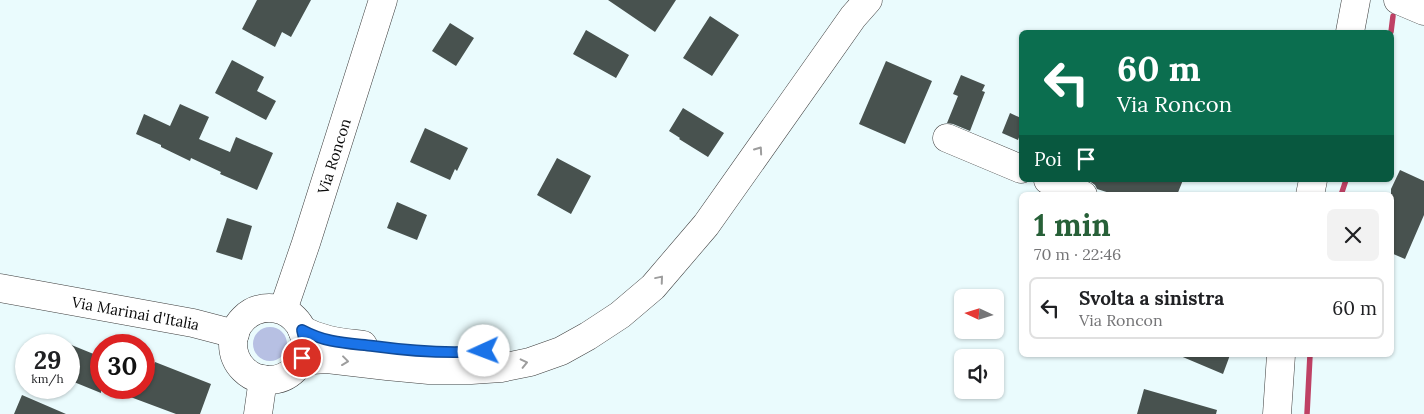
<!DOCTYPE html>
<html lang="it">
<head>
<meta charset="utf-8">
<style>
	:root { --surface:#fff; --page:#f2f2f2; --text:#202124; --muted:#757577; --line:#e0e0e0; --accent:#276038 }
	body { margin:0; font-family:Lora,serif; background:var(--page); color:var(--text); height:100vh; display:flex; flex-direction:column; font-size:19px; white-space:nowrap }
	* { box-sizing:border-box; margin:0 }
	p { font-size:16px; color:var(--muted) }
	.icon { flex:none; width:28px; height:28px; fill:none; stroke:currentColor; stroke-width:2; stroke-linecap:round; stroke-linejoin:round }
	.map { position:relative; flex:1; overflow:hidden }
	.details { position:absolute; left:1019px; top:192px; width:375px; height:165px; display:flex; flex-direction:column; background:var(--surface); border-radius:8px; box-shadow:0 1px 4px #0004 }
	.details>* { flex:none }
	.guide { position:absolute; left:1019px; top:30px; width:375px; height:152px; border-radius:8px; box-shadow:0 1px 4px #0004; background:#0b6e4f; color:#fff; overflow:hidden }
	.needle { width:32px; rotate:274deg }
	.buttons { position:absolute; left:954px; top:289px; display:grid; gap:10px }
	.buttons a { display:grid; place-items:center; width:50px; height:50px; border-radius:8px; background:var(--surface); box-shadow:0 1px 4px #0004; font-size:25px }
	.speed { position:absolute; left:15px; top:334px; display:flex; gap:10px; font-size:25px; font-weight:700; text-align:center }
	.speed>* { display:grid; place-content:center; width:65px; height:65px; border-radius:50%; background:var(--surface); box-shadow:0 1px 4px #0004; line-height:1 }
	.speed small { font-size:12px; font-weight:400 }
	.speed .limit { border:8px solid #d22; background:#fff; color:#111 }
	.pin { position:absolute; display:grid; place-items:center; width:42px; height:42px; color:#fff; margin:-21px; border:2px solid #fff; border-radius:50%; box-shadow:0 1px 5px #0007 }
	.me { position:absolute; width:55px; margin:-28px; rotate:268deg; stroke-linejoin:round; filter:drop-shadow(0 0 4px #0008) }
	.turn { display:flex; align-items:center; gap:18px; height:105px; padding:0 15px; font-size:22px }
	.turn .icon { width:65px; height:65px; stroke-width:2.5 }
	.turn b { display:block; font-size:35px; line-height:42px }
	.then { display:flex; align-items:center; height:48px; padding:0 15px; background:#0003; gap:10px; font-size:19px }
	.round { display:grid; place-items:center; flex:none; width:52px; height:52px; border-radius:8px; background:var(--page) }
	.head { display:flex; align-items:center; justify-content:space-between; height:85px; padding:0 15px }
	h1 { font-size:30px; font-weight:800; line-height:38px; color:var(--accent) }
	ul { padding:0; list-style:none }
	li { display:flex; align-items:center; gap:15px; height:62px; margin:0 10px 8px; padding:0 5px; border:2px solid var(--line); border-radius:8px }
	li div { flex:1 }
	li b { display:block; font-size:19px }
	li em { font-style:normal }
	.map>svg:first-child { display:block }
	.green { fill:#b7c0e3 }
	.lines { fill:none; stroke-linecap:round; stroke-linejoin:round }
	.stream { stroke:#bf4165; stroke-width:5.5 }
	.building { fill:#48524f }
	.minor-casing { stroke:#3d3d3d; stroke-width:29 }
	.minor { stroke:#fff; stroke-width:28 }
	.oneway { stroke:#9d9d9d }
	.route-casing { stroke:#114b97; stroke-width:12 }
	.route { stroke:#1a73e8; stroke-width:9 }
	.labels { text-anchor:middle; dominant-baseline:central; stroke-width:5; stroke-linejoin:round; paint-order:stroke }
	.street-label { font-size:15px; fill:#0a0a0a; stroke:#fff }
</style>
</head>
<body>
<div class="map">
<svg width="1424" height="414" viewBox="0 0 1424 414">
	<rect width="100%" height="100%" fill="#eafbfd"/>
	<!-- green -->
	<path class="green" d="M253 344a17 17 0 1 1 34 0a17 17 0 1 1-34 0Z"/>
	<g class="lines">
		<!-- stream -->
		<path class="stream" d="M 1391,32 L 1393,16
			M 1341,195 L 1346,180
			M 1307,414 L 1310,355"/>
	</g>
	<!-- building -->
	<path class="building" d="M 257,0 L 311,0 L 291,37 L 282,32 L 275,47 L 242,29 Z
		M 608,0 L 676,0 L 655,32 Z
		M 710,16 L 739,35 L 712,76 L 683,58 Z
		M 450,23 L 474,38 L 456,66 L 432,51 Z
		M 586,30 L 629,55 L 616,78 L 573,54 Z
		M 232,60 L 264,77 L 257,91 L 276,101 L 266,120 L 215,93 Z
		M 886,61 L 932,81 L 905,144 L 859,124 Z
		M 961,75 L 985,85 L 982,91 L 985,92 L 970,131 L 953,124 L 947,123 L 958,96 L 953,94 Z
		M 180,104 L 209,117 L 199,139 L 230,152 L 236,137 L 273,153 L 257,190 L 220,174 L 221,172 L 191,158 L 190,161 L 161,147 L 161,145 L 136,134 L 144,114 L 170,126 Z
		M 683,108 L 724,133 L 708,157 L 679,139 L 680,138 L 669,131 Z
		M 1010,113 L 1021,118 L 1021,132 L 1018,140 L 1002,133 Z
		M 425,128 L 468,148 L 457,171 L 455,169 L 450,180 L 410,162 Z
		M 557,158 L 591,176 L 571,214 L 537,195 Z
		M 1400,170 L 1424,181 L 1424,215 L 1405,259 L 1391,253 L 1391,189 Z
		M 1088,180 L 1183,180 L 1177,195 L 1116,195 L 1097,189 L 1095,185 Z
		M 397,202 L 427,215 L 417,240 L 387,228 Z
		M 227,218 L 252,226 L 242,260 L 216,252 Z
		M 69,344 L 101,357 L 101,393 L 69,380 Z
		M 1178,355 L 1230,355 L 1223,374 Z
		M 155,362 L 211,384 L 200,414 L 176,414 L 109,389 L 110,388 L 145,388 Z
		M 1144,389 L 1217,410 L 1216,414 L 1137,414 Z
		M 22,395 L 66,414 L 14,414 Z"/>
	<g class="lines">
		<defs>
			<g id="minor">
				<path d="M 1398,0 L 1424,11"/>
				<path d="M 1350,32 L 1356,0"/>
				<path d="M 947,138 L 1021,169"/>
				<path d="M 1048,180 L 1083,195"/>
				<path d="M 1310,195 L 1313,180"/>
				<path id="s1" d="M 0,288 L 193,323 L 235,334"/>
				<circle cx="269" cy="344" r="36"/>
				<path id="s2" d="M 283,310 L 306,243 L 383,0"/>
				<path d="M 302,330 C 323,341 340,342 363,345"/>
				<path d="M 298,366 L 312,360 L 327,359 L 387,366 L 429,370 L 471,370 L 501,368 L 530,362 L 561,351 L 588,336 L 620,315 L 653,287 L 706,225 L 853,17 L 868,0"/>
				<path d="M 258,414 L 263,379"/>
				<path d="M 1277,414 L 1281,355"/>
			</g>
		</defs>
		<!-- minor casing -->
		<use href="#minor" class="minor-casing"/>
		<!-- minor -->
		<use href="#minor" class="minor"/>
	</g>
	<!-- one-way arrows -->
	<defs><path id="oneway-chevron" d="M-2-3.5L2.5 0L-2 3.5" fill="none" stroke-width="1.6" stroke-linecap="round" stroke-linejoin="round" transform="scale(1.25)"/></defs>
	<g class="oneway">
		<use href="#oneway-chevron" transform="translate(759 150) rotate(-55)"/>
		<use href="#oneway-chevron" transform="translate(660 279) rotate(-50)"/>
		<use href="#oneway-chevron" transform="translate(345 361) rotate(7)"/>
		<use href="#oneway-chevron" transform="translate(524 363) rotate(-13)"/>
	</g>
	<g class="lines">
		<defs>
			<path id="route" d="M 302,358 C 305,347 305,340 302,330 C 326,343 346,343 373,346 C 410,351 447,354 484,351"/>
		</defs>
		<!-- route casing -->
		<use href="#route" class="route-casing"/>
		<!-- route -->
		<use href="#route" class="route"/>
	</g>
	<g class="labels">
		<!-- street labels -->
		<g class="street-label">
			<text stroke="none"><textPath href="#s2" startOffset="162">Via Roncon</textPath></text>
			<text stroke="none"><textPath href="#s1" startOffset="138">Via Marinai d'Italia</textPath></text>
		</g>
	</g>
</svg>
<div class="buttons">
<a><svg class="needle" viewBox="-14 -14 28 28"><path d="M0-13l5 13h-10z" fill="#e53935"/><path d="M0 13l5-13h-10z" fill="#757577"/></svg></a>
<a><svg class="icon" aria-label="sound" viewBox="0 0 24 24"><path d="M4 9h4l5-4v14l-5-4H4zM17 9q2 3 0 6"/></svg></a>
</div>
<div class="speed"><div>29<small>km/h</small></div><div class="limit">30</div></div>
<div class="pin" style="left:302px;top:358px;background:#d93025"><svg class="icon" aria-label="arrive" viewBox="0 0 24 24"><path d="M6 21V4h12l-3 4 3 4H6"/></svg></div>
<svg class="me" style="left:484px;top:351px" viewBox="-20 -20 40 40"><circle r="19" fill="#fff"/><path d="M0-13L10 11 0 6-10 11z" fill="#1a73e8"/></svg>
<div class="guide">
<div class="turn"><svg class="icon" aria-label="left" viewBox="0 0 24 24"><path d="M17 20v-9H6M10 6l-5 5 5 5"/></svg><div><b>60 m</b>Via Roncon</div></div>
<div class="then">Poi<svg class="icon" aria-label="arrive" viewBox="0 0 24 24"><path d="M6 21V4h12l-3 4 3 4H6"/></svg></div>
</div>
<section class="details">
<div class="head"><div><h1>1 min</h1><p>70 m · 22:46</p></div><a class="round"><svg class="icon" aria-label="close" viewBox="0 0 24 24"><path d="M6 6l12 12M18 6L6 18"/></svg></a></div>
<ul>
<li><svg class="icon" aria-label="left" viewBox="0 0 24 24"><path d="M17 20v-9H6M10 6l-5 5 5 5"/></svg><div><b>Svolta a sinistra</b><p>Via Roncon</p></div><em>60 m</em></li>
</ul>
</section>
</div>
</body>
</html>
